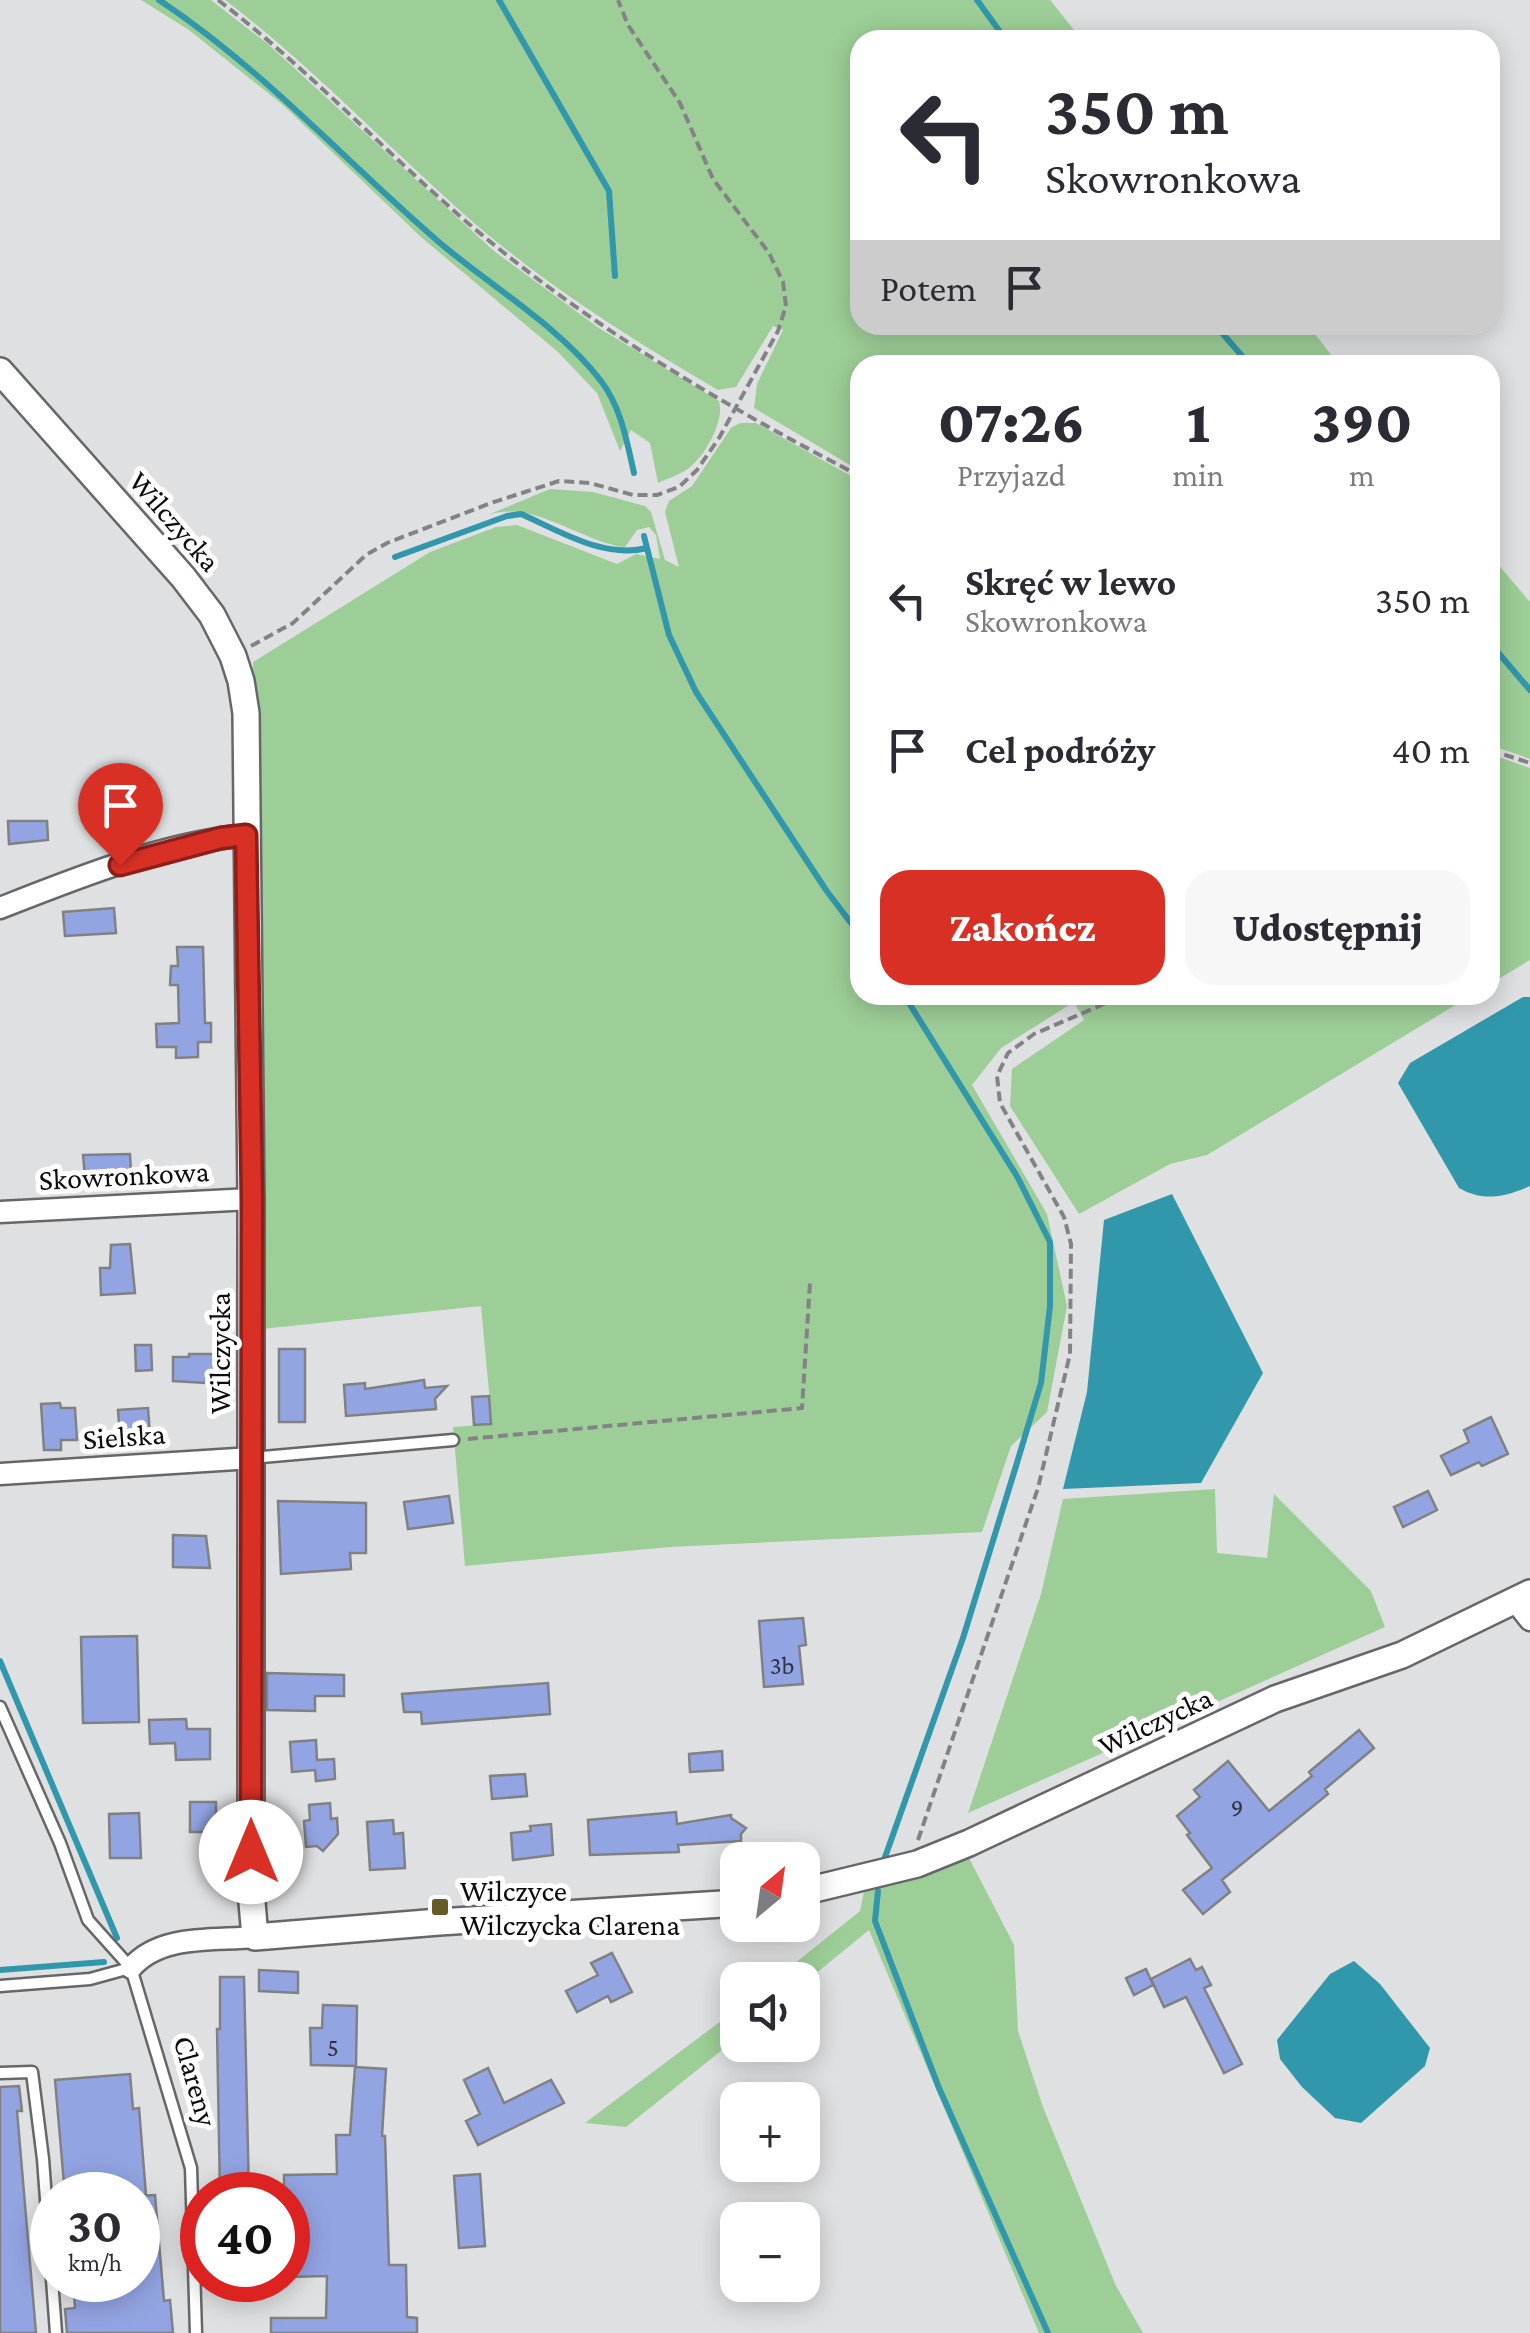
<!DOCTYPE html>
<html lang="pl">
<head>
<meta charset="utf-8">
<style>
	:root { --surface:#fff; --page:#f7f7f7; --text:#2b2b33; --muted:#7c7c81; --accent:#d93025 }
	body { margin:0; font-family:"Crimson Pro",serif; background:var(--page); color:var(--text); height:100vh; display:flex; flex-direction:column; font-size:38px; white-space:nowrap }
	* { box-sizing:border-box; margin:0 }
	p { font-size:32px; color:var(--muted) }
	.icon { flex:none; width:55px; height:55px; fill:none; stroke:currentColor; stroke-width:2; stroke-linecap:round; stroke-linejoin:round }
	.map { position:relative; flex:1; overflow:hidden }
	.sheet { position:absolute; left:850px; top:355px; width:650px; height:650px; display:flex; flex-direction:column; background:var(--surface); border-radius:30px; box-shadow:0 5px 25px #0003 }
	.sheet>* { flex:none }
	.guide { position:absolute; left:850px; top:30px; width:650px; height:305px; border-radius:30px; box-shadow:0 5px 25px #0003; background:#fff; color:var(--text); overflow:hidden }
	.needle { width:65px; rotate:29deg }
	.buttons { position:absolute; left:720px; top:1842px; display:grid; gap:20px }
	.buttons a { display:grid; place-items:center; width:100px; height:100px; border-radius:20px; background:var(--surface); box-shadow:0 5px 25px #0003; font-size:50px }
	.speed { position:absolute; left:30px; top:2172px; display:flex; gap:20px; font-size:50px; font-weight:700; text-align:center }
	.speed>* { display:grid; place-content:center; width:130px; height:130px; border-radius:50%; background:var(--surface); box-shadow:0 5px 25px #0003; line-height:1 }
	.speed small { font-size:25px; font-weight:400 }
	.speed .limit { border:15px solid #d22; background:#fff; color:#111 }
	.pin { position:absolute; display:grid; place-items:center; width:85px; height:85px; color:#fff; margin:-102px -42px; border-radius:50% 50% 50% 0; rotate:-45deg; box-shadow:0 0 10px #0007 }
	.pin .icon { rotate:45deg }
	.me { position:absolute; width:110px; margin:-55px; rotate:0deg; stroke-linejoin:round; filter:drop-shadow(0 0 8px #0008) }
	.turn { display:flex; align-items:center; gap:35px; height:210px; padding:0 30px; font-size:45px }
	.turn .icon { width:130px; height:130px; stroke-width:2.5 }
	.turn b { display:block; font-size:70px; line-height:85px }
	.then { display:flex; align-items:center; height:95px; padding:0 30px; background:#0003; gap:20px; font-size:38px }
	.eta { display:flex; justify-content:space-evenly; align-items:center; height:170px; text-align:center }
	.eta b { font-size:60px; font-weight:800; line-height:70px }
	.action { display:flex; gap:20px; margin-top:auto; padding:20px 30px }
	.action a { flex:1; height:115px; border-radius:30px; background:var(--accent); color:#fff; font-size:40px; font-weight:800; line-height:115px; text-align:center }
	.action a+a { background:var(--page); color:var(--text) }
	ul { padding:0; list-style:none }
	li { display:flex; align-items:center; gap:30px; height:150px; padding:0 30px }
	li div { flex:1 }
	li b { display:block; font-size:38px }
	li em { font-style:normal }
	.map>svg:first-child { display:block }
	.green { fill:#9dce97 }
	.water { fill:#3197aa }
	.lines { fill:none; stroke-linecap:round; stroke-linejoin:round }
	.stream { stroke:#3197aa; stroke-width:6 }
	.building { fill:#93a4e3; stroke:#808183; stroke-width:2.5 }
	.service-casing { stroke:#666769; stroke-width:15 }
	.minor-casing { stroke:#666769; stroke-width:25 }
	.tertiary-casing { stroke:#666769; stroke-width:30 }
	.path { stroke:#838385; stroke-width:4; stroke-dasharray:10 5; stroke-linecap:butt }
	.service { stroke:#fff; stroke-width:10 }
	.minor { stroke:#fff; stroke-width:20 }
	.tertiary { stroke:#fff; stroke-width:25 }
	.route-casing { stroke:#8d1f18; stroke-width:25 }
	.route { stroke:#d93025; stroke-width:18 }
	.poi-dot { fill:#665a27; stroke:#fff; stroke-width:4 }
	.labels { text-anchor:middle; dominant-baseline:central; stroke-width:10; stroke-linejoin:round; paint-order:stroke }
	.number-label { font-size:25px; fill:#2e3343 }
	.street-label { font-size:30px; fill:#0d0d0e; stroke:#fff }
	.poi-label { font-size:30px; fill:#0d0d0e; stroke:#fff; text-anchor:start }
</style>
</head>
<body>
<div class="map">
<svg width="1530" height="2333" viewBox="0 0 1530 2333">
	<rect width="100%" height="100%" fill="#dfe0e2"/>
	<!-- green -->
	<path class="green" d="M 141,0 L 211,0 L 269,45 L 494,251 L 599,328 L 719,401 C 725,421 705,456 689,468 C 680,475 668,478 658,483 L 650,443 L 631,430 L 620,451 L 597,393 L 558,352 L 421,237 L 283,105 L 189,30 Z
		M 225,0 L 1050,0 L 1082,40 L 860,40 L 860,325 L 1308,325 L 1339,365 L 860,365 L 860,471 L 754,408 L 757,384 L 783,330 L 773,326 L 736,387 L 718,390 C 626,336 536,279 457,208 C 379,138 308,63 225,0 Z
		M 740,423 L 756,423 L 860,481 L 860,995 L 1472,995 L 1207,1155 L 1170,1164 L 1079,1214 L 1010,1106 L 1012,1069 L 1084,1020 L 1074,1002 L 1001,1048 L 972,1085 L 1047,1214 L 1067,1306 L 1047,1412 L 1011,1446 L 982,1532 L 670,1547 L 465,1566 L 453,1427 L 492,1424 L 481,1306 L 262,1329 L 265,1253 L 253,662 L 430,552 L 496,527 L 517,525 L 617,564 L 636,554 L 660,559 L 656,535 L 649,527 L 637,530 L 625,547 C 579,541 533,499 488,515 L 550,489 L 593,492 L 645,506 L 651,512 L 665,560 L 679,567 L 665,512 L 669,501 L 692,486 L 731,428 Z
		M 1490,555 L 1530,602 L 1530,759 L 1490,745 Z
		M 1490,754 L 1530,768 L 1530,960 L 1490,984 Z
		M 1215,1489 L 1217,1553 L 1267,1558 L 1274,1494 L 1371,1591 L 1385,1627 L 968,1813 L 1041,1594 L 1063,1499 Z
		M 969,1858 L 1014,1945 L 1018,2031 L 1043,2107 L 1116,2286 L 1143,2333 L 1039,2333 L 869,1930 L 803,1984 L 802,1980 L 774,1980 L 860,1911 L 864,1892 Z
		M 737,2009 L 737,2038 L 626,2127 L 585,2123 Z"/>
	<!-- water -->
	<path class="water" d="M 1523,997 L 1530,997 L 1530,1186 C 1505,1197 1483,1202 1459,1188 L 1398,1083 L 1410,1063 Z
		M 1172,1194 L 1263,1373 L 1201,1483 L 1063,1489 L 1087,1392 L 1104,1220 Z
		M 1354,1961 L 1380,1984 L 1430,2048 L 1425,2066 L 1361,2123 L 1335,2118 L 1302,2087 L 1280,2059 L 1277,2040 L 1330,1974 Z"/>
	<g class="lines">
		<!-- stream -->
		<path class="stream" d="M 159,0 C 263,69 346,162 440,243 C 492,287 560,327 601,381 C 621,407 627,442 634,473
			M 499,0 L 609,191 L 615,276
			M 977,0 L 1006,40
			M 1215,325 L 1250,365
			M 644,536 L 669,635 L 696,692 L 826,890 L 860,935
			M 395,557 L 507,516 L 521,514 C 560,531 603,559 647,548
			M 1490,643 L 1530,690
			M 0,1661 L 117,1938
			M 884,1860 L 963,1638 L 1016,1466 L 1041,1383 L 1050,1306 L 1050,1242 L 1018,1178 L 904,995
			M 878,1891 L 875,1921 L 939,2088 L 1048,2333
			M 0,1970 L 104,1962"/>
	</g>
	<!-- building -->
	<path class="building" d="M 8,821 L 47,821 L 48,840 L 9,844 Z
		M 114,908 L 116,933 L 65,936 L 63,912 Z
		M 177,947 L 203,947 L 205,1023 L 211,1023 L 211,1042 L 198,1042 L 198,1057 L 176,1058 L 176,1047 L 157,1047 L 156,1024 L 179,1023 L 178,985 L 170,985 L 171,966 L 178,966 Z
		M 130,1154 L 131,1173 L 85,1177 L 83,1155 Z
		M 130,1244 L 135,1293 L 101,1295 L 100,1268 L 110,1268 L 111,1245 Z
		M 135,1345 L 151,1345 L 152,1370 L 136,1371 Z
		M 279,1349 L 305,1349 L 305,1422 L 279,1422 Z
		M 189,1354 L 223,1354 L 223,1384 L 173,1381 L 173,1357 L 189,1357 Z
		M 424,1380 L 425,1388 L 447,1386 L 435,1399 L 436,1409 L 346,1416 L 344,1385 L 365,1383 L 365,1389 Z
		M 489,1396 L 491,1424 L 474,1425 L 472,1397 Z
		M 60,1403 L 61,1408 L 75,1408 L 77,1440 L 61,1440 L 61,1450 L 44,1450 L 41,1404 Z
		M 148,1408 L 150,1435 L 120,1437 L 118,1410 Z
		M 1491,1417 L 1508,1454 L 1482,1466 L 1479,1462 L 1451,1475 L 1441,1456 L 1469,1442 L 1464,1430 Z
		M 1428,1491 L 1437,1510 L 1403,1527 L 1394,1507 Z
		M 449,1496 L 453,1523 L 408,1529 L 404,1502 Z
		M 278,1501 L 366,1503 L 366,1553 L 350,1553 L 351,1569 L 281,1574 Z
		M 173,1535 L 206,1536 L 210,1568 L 173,1567 Z
		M 803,1618 L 806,1645 L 799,1646 L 803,1684 L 764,1687 L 759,1621 Z
		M 137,1636 L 139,1722 L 83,1723 L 81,1637 Z
		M 267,1673 L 344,1675 L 344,1696 L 315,1696 L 315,1711 L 267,1710 Z
		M 548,1683 L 550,1714 L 422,1724 L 421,1712 L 404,1712 L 402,1694 Z
		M 186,1719 L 187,1729 L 210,1729 L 210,1759 L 176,1760 L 175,1743 L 150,1744 L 149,1720 Z
		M 1359,1730 L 1374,1748 L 1325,1789 L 1328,1794 L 1222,1880 L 1230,1892 L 1203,1914 L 1183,1890 L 1212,1868 L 1187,1835 L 1190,1833 L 1177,1816 L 1200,1797 L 1194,1790 L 1228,1761 L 1269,1811 L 1312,1776 L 1309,1772 Z
		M 316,1740 L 317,1760 L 334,1759 L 335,1779 L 316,1781 L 315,1770 L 292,1772 L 290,1742 Z
		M 722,1751 L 723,1770 L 690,1772 L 689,1754 Z
		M 525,1774 L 527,1796 L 492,1799 L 490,1776 Z
		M 190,1802 L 216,1802 L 216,1832 L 190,1832 Z
		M 330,1803 L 331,1819 L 337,1818 L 338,1834 L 323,1851 L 317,1846 L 306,1847 L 304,1821 L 310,1820 L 309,1805 Z
		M 676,1812 L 677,1824 L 731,1815 L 731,1818 L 746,1828 L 741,1834 L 741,1841 L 678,1845 L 679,1852 L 590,1855 L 588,1820 Z
		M 139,1813 L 141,1858 L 110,1858 L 109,1814 Z
		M 393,1820 L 394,1834 L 403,1833 L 405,1868 L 370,1870 L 367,1822 Z
		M 551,1824 L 553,1855 L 513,1860 L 511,1833 L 531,1831 L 530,1826 Z
		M 612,1953 L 632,1992 L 611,2002 L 608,1996 L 577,2012 L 566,1991 L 598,1975 L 591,1963 Z
		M 1190,1959 L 1196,1970 L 1202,1967 L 1211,1985 L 1204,1988 L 1242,2064 L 1224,2073 L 1186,1997 L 1164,2007 L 1151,1979 Z
		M 1146,1969 L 1153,1985 L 1134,1995 L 1126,1978 Z
		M 259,1970 L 298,1972 L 298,1993 L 259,1991 Z
		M 220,1977 L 244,1977 L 249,2195 L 220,2195 L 217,2029 L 220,2029 Z
		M 323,2005 L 357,2006 L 356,2066 L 311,2065 L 310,2028 L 322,2028 Z
		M 355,2067 L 386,2069 L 382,2136 L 385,2136 L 389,2265 L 406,2265 L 407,2317 L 417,2318 L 417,2333 L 271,2333 L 271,2318 L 326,2318 L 327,2276 L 288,2277 L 288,2195 L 284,2195 L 284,2175 L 337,2174 L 336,2135 L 350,2135 Z
		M 488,2068 L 504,2103 L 551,2080 L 564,2103 L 478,2145 L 466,2121 L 480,2114 L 464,2080 Z
		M 130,2074 L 133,2109 L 139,2108 L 146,2195 L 65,2195 L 55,2080 Z
		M 19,2086 L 22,2111 L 17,2111 L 36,2333 L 0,2333 L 0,2087 Z
		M 480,2174 L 485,2246 L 459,2248 L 454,2176 Z
		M 155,2195 L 164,2301 L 170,2300 L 173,2333 L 67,2333 L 65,2309 L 75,2308 L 73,2280 L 138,2280 L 138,2196 Z"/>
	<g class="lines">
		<defs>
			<path id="service" d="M 252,1458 L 453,1440
				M 0,1707 L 60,1843 L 88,1920 L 131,1968 L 191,2168 L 196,2333
				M 0,1986 L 90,1979 L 130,1968
				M 0,2073 L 32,2072 L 43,2159 L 56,2333"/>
			<path id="minor" d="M 0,908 C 79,877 161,844 245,835
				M 0,1212 L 251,1199
				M 0,1474 L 252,1458
				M 1515,1601 L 1530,1620
				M 131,1968 C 160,1934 213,1941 255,1937"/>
			<path id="tertiary" d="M 0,371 L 183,577 L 212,615 L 233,656 L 241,681 L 246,713 L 251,1199 L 251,1891 L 255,1937 L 439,1922 L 738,1903
				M 802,1892 L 917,1864 L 969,1843 L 1275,1699 L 1402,1655 L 1530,1593"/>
		</defs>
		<!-- service casing -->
		<use href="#service" class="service-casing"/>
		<!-- minor casing -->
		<use href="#minor" class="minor-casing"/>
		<!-- tertiary casing -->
		<use href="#tertiary" class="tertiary-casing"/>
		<!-- path -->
		<path class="path" d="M 218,0 C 318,76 401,170 498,248 C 608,337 734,411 860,476
			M 251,646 L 293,623 L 366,555 L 387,543 L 491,503 L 559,481 L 590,483 L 633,495 L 657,495 L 679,487 L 697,470 L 719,438 L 778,331 L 786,306 L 783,282 L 769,253 L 713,179 L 680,103 L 628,25 L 618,0
			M 1490,750 L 1530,763
			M 468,1439 L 802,1408 L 810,1283
			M 918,1840 L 1038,1488 L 1070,1354 L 1071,1244 L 1064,1217 L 1000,1103 L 997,1076 L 1008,1053 L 1034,1034 L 1125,995"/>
		<!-- service -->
		<use href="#service" class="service"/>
		<!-- minor -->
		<use href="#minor" class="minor"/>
		<!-- tertiary -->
		<use href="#tertiary" class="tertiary"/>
	</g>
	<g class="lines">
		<defs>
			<path id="route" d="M 120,865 L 221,838 L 246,835 L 252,1198 L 251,1852"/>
		</defs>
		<!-- route casing -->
		<use href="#route" class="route-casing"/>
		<!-- route -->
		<use href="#route" class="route"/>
	</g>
	<!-- markers -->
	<rect class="poi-dot" x="430" y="1897" width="20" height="20" rx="5"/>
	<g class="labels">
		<!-- number labels -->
		<g class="number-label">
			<text x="782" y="1665">3b</text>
			<text x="1237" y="1807">9</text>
			<text x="333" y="2047">5</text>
		</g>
		<!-- street labels -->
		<g class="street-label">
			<text transform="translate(175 521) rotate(49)">Wilczycka</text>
			<text transform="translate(124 1175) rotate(-3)">Skowronkowa</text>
			<text transform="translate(219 1353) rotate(-90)">Wilczycka</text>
			<text transform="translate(124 1436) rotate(-4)">Sielska</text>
			<text transform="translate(1155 1721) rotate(-25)">Wilczycka</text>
			<text transform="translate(196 2081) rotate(74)">Clareny</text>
		</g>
		<!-- poi labels -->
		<g class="poi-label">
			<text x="460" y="1890">Wilczyce<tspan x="460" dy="34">Wilczycka Clarena</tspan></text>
		</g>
	</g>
</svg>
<div class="buttons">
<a><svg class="needle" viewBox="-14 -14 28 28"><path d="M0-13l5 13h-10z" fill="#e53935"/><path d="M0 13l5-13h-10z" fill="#7c7c81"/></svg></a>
<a><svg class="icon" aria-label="sound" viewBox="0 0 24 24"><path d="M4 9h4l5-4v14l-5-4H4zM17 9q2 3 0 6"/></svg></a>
<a>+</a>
<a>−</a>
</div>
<div class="speed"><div>30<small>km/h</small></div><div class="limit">40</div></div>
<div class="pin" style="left:120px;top:865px;background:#d93025"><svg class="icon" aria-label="arrive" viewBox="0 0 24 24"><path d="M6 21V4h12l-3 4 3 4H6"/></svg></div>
<svg class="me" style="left:251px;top:1852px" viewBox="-20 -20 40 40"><circle r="19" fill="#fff"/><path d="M0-13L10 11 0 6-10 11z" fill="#d93025"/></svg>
<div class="guide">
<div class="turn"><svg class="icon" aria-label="left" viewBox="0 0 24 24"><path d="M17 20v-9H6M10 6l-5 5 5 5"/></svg><div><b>350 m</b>Skowronkowa</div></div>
<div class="then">Potem<svg class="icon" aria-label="arrive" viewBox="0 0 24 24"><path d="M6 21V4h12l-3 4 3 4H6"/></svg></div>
</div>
<section class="sheet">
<div class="eta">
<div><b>07:26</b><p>Przyjazd</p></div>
<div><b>1</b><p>min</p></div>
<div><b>390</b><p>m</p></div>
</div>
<ul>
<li><svg class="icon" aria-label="left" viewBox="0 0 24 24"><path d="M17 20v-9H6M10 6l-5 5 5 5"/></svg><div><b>Skręć w lewo</b><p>Skowronkowa</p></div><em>350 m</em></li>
<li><svg class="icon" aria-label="arrive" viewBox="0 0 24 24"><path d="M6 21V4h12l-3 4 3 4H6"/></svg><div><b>Cel podróży</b></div><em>40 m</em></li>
</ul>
<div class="action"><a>Zakończ</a><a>Udostępnij</a></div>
</section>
</div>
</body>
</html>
